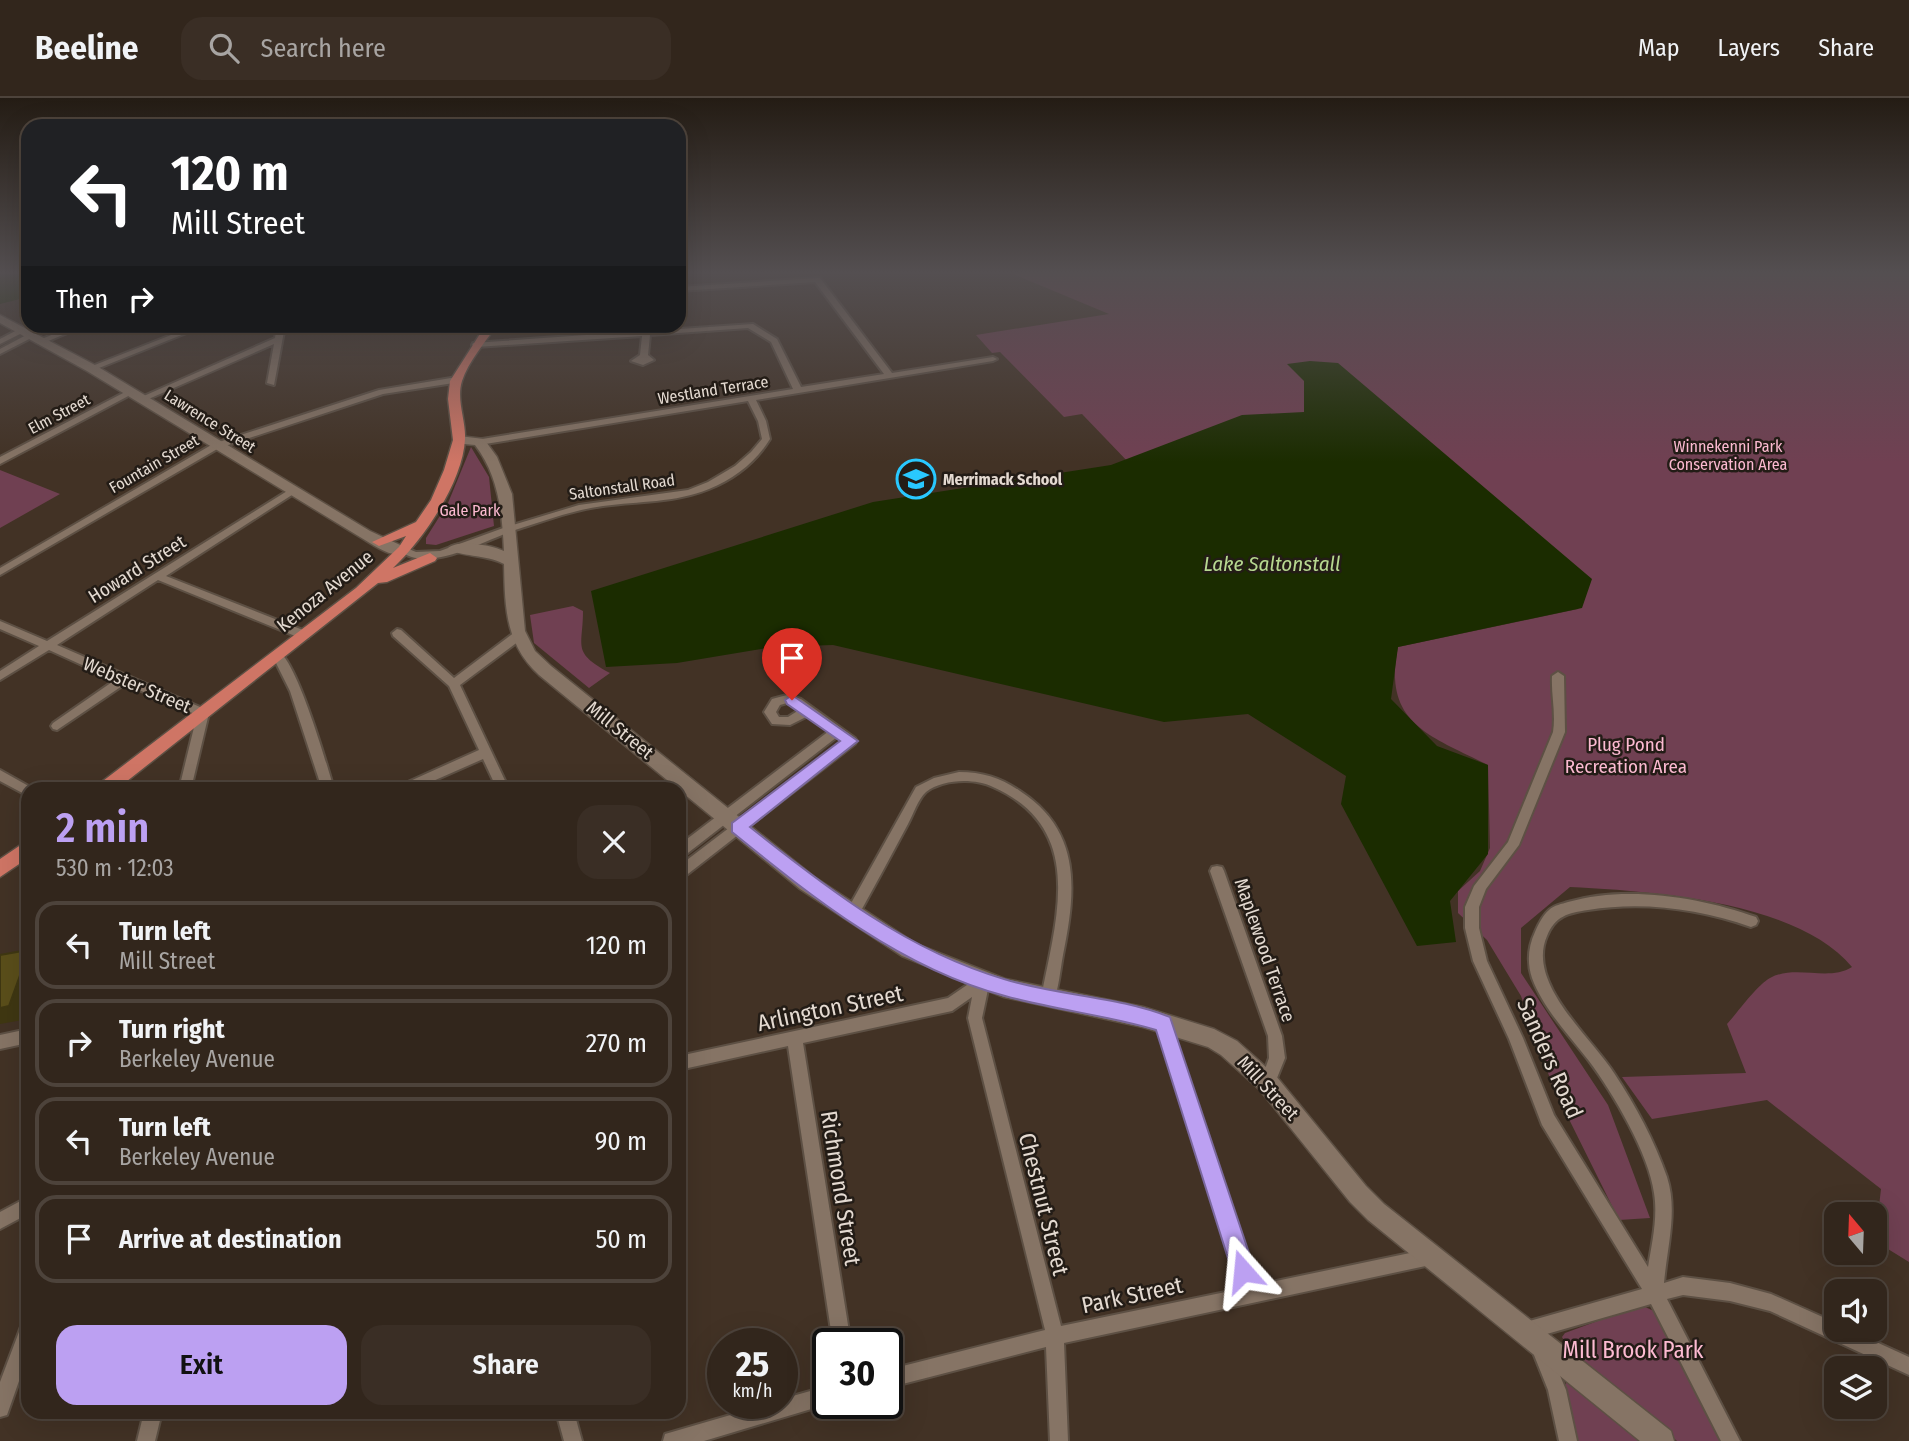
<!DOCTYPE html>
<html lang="en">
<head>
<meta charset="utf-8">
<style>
	:root { --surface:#32261c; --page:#3a2e25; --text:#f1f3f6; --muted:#a8a5a3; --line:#4d433b; --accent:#bca0f2 }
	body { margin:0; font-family:"Fira Sans Condensed",sans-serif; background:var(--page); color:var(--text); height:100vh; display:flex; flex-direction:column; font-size:26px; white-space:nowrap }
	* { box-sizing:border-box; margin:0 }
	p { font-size:23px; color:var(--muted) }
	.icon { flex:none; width:38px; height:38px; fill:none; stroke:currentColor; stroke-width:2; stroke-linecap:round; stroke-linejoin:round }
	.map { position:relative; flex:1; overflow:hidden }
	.panel { position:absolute; left:21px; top:684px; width:665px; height:637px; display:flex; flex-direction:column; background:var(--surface); border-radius:21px; box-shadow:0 7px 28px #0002,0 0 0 2px var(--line) }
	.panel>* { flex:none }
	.guide { position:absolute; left:21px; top:21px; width:665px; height:214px; border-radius:21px; box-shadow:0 7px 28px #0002,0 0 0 2px var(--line); background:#202124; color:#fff; overflow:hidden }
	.needle { width:46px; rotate:341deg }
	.fabs { position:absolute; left:1824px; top:1104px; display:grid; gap:14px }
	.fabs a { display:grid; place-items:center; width:63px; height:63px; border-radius:14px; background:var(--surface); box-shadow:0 7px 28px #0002,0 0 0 2px var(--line); font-size:35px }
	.speed { position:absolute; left:707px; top:1230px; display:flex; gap:14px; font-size:35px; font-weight:700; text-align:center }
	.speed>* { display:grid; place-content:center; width:91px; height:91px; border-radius:50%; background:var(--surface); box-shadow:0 7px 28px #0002,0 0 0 2px var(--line); line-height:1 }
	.speed small { font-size:18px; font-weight:400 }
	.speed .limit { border:4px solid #111; border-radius:10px; background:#fff; color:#111 }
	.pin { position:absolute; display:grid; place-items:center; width:60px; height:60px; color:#fff; margin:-72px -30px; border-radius:50% 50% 50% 0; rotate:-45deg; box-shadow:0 0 7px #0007 }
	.pin .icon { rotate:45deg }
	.me { position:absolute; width:77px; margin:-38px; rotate:342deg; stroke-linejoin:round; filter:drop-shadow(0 0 5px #0008) }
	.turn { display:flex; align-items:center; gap:24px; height:147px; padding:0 35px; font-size:32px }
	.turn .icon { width:91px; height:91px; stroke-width:2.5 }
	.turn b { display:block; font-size:49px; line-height:60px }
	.then { display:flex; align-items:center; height:66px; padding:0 35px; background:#0003; gap:14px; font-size:26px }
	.round { display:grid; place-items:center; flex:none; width:74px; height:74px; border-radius:21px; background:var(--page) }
	.head { display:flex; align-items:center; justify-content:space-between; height:119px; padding:0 35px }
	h1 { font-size:42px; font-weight:600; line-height:52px; color:var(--accent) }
	.button { display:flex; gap:14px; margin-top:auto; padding:14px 35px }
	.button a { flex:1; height:80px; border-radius:21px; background:var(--accent); color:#111; font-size:28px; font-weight:600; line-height:80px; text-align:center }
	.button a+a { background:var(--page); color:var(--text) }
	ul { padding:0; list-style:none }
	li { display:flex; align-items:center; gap:21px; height:88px; margin:0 14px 10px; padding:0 21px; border:4px solid var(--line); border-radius:21px }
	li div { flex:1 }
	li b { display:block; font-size:26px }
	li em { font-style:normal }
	header { display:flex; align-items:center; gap:42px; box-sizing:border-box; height:98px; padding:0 35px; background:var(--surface); border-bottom:2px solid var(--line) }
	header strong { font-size:33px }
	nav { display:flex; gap:38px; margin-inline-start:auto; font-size:24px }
	.search { width:490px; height:63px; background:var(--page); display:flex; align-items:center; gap:18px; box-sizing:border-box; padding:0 24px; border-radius:21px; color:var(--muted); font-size:26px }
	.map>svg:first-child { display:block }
	.green { fill:#704052 }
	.water { fill:#1b2c00 }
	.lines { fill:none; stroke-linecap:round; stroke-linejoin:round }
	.street-casing { stroke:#5d5044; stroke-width:4 }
	.secondary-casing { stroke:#5d5044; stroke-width:3 }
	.primary-casing { stroke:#5d5044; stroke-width:3 }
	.street { fill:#867465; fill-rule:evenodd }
	.secondary { fill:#867465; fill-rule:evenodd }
	.primary { fill:#cf7565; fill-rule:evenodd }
	.shaded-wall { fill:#3f3712 }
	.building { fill:#5a4e1a; stroke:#3f3712; stroke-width:2 }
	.route { fill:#bca0f2; stroke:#7a689d; stroke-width:2 }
	.labels { text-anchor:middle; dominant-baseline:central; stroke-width:5; stroke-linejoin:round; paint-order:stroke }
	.far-street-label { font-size:16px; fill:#e4dad1; stroke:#231c16 }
	.far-park-label { font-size:16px; fill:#fcbad1; stroke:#231c16 }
	.far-poi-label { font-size:16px; font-weight:bold; fill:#e4dad1; stroke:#231c16; text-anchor:start }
	.street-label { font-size:19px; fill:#e4dad1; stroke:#231c16 }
	.park-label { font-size:19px; fill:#fcbad1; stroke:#231c16 }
	.water-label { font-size:21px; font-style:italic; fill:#b7d890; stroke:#231c16 }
	.near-street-label { font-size:23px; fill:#e4dad1; stroke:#231c16 }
	.near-park-label { font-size:23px; fill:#fcbad1; stroke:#231c16 }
</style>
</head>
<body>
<header>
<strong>Beeline</strong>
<div class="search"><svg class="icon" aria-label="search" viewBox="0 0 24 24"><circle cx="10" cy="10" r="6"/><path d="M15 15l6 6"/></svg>Search here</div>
<nav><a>Map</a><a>Layers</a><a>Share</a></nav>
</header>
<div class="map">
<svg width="1909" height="1343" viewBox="0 0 1909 1343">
	<rect width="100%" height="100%" fill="#423225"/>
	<!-- green -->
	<path class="green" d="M 1013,176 L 1909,176 L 1909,1164 L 1875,1143 L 1881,1091 L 1767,1002 L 1652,1021 L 1622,979 L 1746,975 L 1727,926 C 1738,914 1757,887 1770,880 C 1796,866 1828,884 1852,869 C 1798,803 1650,793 1570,789 L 1521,830 L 1521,875 L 1608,1007 L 1650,1120 L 1619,1122 L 1553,989 L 1521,898 L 1487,842 L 1458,815 L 1458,793 L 1480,773 L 1490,750 L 1488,667 C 1431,638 1382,626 1398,549 L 1578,511 L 1583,502 L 1311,285 L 1311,319 L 1130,366 L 1082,316 L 1064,319 L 1000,254 L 992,255 L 976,237 L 1109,216 Z
		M 471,349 L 489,379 L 494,428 L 436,447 L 426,446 L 426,440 L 448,405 Z
		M 0,372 L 60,396 L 0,430 Z
		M 573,508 L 583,513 C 583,549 571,554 610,575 L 589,590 L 534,545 L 530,517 Z
		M 1641,1207 L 1658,1215 L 1722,1343 L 1677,1343 L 1567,1248 L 1562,1239 L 1565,1235 Z
		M 1568,1281 L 1643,1343 L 1578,1343 L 1564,1290 Z"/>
	<!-- water -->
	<path class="water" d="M 0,176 L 28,176 L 28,199 L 0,206 Z
		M 1310,263 L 1338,265 L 1592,481 L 1582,510 L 1398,549 L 1391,601 L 1437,648 L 1488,667 L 1488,756 L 1450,803 L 1456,844 L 1417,848 L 1341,706 L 1346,678 L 1248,616 L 1164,624 L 833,547 L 773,549 L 677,565 L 606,569 L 591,493 L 873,404 L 1111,367 L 1242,317 L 1304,314 L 1304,283 L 1287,266 Z"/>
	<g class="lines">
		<defs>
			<path id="street" d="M 817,180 L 820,180 L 892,275 L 993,259 L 997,261 L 993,263 L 756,302 L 766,323 L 770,341 C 756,364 734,381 709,391 C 675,405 639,403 603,408 C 573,412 544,423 515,432 C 485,442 427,477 399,452 L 404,449 L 416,454 L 440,453 L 506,429 L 579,407 L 688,392 L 708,384 L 735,368 L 751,354 L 762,341 L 758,323 L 748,303 L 479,347 L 474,344 L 476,342 L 793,291 L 771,244 L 748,230 L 650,237 L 648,257 L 654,262 L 643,267 L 631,263 L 640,257 L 642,238 L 476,249 L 472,247 L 473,245 L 643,233 L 647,231 L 651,233 L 753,226 L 777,241 L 801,289 L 884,276 L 815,184 L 679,193 L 679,189 Z
				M 74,228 L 84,228 L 46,244 L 39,242 Z
				M 194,228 L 204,228 L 94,272 L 87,270 Z
				M 277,228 L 285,228 L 274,287 L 267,285 L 274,246 L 144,303 L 137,301 L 275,240 Z
				M 21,230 L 28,232 L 0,246 L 0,241 Z
				M 30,235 L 37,237 L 0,256 L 0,251 Z
				M 457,279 L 460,280 L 460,284 L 383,296 L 219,350 L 0,477 L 0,470 L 213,346 L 379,292 Z
				M 127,293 L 134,295 L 0,366 L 0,359 Z
				M 292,390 L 297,393 L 295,395 L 166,478 L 308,534 L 309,537 L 308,540 L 300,540 L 158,482 L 57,547 L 207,612 L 209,615 L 191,691 L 179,691 L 197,617 L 125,586 L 57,632 L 53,631 L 51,628 L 53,625 L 115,582 L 49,552 L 0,582 L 0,573 L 39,548 L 0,531 L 0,523 L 47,543 Z
				M 397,531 L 401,532 L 454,580 L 515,534 L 523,534 L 524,537 L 523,540 L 460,587 L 509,691 L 497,691 L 483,661 L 415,691 L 397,691 L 399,688 L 479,652 L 449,588 L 393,538 L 392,535 Z
				M 278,553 C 297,563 327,667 334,691 L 322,691 L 290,593 L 272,557 Z
				M 1558,574 L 1564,578 L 1565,634 L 1519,747 L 1486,791 L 1479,809 L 1479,830 L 1487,863 L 1523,940 L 1554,1017 L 1648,1169 C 1652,1145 1658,1119 1654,1095 C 1649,1056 1613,995 1589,963 C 1569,937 1544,912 1532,880 C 1527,865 1528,849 1535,834 C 1538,827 1543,817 1549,812 C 1554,807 1562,806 1568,804 C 1626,787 1700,799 1756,819 L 1758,823 L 1756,827 L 1751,829 C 1700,811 1643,803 1588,812 C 1568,815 1555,818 1547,838 C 1526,885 1591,939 1614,975 C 1636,1008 1654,1042 1667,1079 C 1678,1113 1667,1150 1664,1185 L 1683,1179 L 1730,1185 L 1771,1196 L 1836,1225 L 1836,1232 L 1850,1232 L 1909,1259 L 1909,1277 L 1770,1213 L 1730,1203 L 1683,1197 L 1667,1201 L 1740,1343 L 1721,1343 L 1651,1206 L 1526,1242 L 1520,1239 L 1517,1233 L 1520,1227 L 1526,1224 L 1642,1191 L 1542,1027 L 1509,941 L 1473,863 L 1465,830 L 1465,809 L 1474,788 L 1508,744 L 1553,634 C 1556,615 1551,597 1552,578 Z
				M 787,597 L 801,601 L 855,640 L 857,643 L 855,646 L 684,779 L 679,781 L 679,768 L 843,643 L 837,639 L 684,758 L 679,759 L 679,747 L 829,633 L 808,618 L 790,627 L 772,626 L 764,614 L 772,601 ZM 787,605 L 799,612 L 788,619 L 779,619 L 776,614 L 780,607 Z
				M 0,672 L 32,690 L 33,691 L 28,691 L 28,698 L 0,683 Z
				M 959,674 C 983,674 1001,680 1020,693 C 1082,733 1076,793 1063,857 C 1060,873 1059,890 1053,905 L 1048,907 L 1043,905 L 1041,900 C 1056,821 1087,731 993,689 C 974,680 943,681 926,694 C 918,701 913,717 908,726 C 891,758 874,789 857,820 L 852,822 L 847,820 L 845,816 L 916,689 L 934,680 Z
				M 1217,768 L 1222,769 L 1224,773 L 1282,938 L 1285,960 L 1273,990 L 1268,992 L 1263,990 L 1260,985 L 1269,960 L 1268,938 L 1210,773 L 1212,769 Z
				M 983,876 L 988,877 L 990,882 L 982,920 L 1061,1228 L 1240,1191 L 1156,925 L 1158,920 L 1163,918 L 1168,920 L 1170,925 L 1257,1187 L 1429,1151 L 1435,1154 L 1438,1160 L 1435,1166 L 1064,1245 L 1068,1343 L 1050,1343 L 1046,1249 L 887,1290 L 887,1272 L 1045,1232 L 968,920 L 972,899 L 952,913 L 803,945 L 851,1246 L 833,1246 L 788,948 L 679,972 L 679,958 L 948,900 Z
				M 28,931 L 28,945 L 0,951 L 0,937 Z
				M 28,1099 L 28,1116 L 0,1131 L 0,1114 Z
				M 28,1223 L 28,1257 L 26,1263 L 28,1263 L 28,1281 L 19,1283 L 7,1317 L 0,1319 L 0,1284 L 22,1226 Z
				M 1543,1248 L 1549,1251 L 1566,1292 L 1577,1343 L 1559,1343 L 1548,1292 L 1534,1257 L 1537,1251 Z
				M 828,1288 L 828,1306 L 830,1306 L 828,1306 L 704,1343 L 663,1343 L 665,1336 L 672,1334 L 768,1306 L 782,1306 L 782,1301 Z
				M 144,1314 L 162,1314 L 155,1343 L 137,1343 Z
				M 556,1314 L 574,1314 L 582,1343 L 564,1343 Z"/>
			<path id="secondary" d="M 0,217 L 95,267 L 370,433 L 411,452 C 396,465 374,447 360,439 L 87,273 L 0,225 Z
				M 459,338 L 484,341 L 497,359 L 512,396 L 525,533 L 535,553 L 551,568 L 814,779 L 916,846 L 1005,881 L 1143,909 L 1214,931 L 1237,943 L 1276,978 L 1366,1088 L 1384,1106 L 1671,1333 L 1674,1343 L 1640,1343 L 1368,1122 L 1350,1104 L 1260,992 L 1221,957 L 1208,949 L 1143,929 L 1004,899 L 902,858 L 800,791 L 539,577 C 505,546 505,509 504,466 C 486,456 458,459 448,450 C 458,441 492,447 504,453 C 502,415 499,378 475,347 L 454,345 L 454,339 Z"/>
			<path id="primary" d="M 485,228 L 496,228 C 485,245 468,264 462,283 C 456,302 466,322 465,341 C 463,384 423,442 393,470 L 430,455 L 437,460 L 435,463 L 387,484 L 378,485 L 117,691 L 96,691 L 99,686 L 356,490 L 399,449 L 406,438 L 379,448 L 372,444 L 416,424 L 431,402 L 444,372 L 453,342 L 448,301 L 450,283 Z
				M 28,742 L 28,760 L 0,779 L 0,761 Z"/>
		</defs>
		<!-- street casing -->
		<use href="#street" class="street-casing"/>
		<!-- secondary casing -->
		<use href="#secondary" class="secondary-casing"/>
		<!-- primary casing -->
		<use href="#primary" class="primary-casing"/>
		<!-- street -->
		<use href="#street" class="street"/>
		<!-- secondary -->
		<use href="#secondary" class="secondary"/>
		<!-- primary -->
		<use href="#primary" class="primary"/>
	</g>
	<!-- shaded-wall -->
	<path class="shaded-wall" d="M 28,855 L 28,921 L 0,926 L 0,910 Z"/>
	<!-- building -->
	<path class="building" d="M 28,852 L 28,855 L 9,908 L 0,910 L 0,857 Z"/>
	<!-- sky -->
	<linearGradient id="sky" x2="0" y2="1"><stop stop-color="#241c14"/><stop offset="0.48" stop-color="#544f51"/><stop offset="1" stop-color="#544f51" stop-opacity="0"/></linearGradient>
	<rect width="1909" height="364" fill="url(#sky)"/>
	<!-- route -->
	<path class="route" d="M 792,597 L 858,643 L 750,729 C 828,791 908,853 1004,881 C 1059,898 1117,898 1170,919 L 1255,1173 L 1251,1181 L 1243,1184 L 1235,1181 L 1232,1173 L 1156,932 C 1106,917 1055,912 1005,898 C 902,871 813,800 732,734 L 732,725 L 840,643 L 787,606 L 785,602 Z"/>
	<!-- icons -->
	<defs>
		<symbol id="school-ring" viewBox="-11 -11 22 22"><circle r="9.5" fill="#231c16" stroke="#29c8ff" stroke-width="1.5"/><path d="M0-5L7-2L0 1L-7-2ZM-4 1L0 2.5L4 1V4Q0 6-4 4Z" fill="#29c8ff"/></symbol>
	</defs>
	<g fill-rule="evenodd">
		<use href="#school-ring" x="894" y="359" width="44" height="44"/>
	</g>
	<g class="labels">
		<!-- far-street labels -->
		<g class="far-street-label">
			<text transform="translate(713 292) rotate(-9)">Westland Terrace</text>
			<text transform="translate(59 316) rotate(-28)">Elm Street</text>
			<text transform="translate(210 323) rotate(32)">Lawrence Street</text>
			<text transform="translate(154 366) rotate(-30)">Fountain Street</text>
			<text transform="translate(622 389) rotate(-8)">Saltonstall Road</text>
		</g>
		<!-- far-park labels -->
		<g class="far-park-label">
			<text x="1728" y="348">Winnekenni Park<tspan x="1728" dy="18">Conservation Area</tspan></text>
			<text x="470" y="412">Gale Park</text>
		</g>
		<!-- far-poi labels -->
		<g class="far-poi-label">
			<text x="943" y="381">Merrimack School</text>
		</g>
		<!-- street labels -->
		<g class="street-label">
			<text transform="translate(137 471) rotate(-32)">Howard Street</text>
			<text transform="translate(325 493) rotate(-39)">Kenoza Avenue</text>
			<text transform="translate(137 587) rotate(23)">Webster Street</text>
			<text transform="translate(620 632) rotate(39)">Mill Street</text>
			<text transform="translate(1265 852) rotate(71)">Maplewood Terrace</text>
			<text transform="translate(1268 990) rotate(47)">Mill Street</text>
		</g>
		<!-- park labels -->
		<g class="park-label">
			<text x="1626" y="646">Plug Pond<tspan x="1626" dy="22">Recreation Area</tspan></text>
		</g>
		<!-- water labels -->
		<g class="water-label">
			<text x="1272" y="466">Lake Saltonstall</text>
		</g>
		<!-- near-street labels -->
		<g class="near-street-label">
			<text transform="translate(830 910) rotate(-12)">Arlington Street</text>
			<text transform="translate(1550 960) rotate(66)">Sanders Road</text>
			<text transform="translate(841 1090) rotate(81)">Richmond Street</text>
			<text transform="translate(1044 1106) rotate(76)">Chestnut Street</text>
			<text transform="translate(1132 1197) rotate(-12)">Park Street</text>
		</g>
		<!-- near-park labels -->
		<g class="near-park-label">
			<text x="1633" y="1252">Mill Brook Park</text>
		</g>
	</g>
</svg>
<div class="fabs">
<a><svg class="needle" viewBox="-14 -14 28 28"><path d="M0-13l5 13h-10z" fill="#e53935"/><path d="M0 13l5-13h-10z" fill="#a8a5a3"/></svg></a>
<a><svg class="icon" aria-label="sound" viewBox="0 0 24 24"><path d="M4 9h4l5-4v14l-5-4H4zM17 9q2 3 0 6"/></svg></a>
<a><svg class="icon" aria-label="layers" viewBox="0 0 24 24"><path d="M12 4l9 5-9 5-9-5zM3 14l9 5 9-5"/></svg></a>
</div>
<div class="speed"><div>25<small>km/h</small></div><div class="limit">30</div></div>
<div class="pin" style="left:792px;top:602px;background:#d93025"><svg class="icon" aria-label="arrive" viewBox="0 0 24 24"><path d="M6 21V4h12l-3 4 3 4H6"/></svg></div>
<svg class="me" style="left:1243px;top:1173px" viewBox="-20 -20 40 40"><path d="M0-17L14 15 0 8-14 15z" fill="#bca0f2" stroke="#fff" stroke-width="4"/></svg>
<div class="guide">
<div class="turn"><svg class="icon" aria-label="left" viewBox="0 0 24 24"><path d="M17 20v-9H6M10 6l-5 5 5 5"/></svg><div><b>120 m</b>Mill Street</div></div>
<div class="then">Then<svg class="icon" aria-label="right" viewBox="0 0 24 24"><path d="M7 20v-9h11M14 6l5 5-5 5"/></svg></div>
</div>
<section class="panel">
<div class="head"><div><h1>2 min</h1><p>530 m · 12:03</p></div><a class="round"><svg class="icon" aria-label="close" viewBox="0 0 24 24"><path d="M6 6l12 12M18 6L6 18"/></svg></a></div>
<ul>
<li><svg class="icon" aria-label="left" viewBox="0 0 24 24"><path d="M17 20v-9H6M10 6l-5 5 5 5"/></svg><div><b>Turn left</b><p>Mill Street</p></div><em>120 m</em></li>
<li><svg class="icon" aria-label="right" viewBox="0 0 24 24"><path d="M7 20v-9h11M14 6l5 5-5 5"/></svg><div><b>Turn right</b><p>Berkeley Avenue</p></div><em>270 m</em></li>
<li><svg class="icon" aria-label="left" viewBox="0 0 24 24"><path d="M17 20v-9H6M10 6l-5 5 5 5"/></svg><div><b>Turn left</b><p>Berkeley Avenue</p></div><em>90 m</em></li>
<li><svg class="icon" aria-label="arrive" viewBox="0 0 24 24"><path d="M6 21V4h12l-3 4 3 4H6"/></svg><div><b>Arrive at destination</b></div><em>50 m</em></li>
</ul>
<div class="button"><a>Exit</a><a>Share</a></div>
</section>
</div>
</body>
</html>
